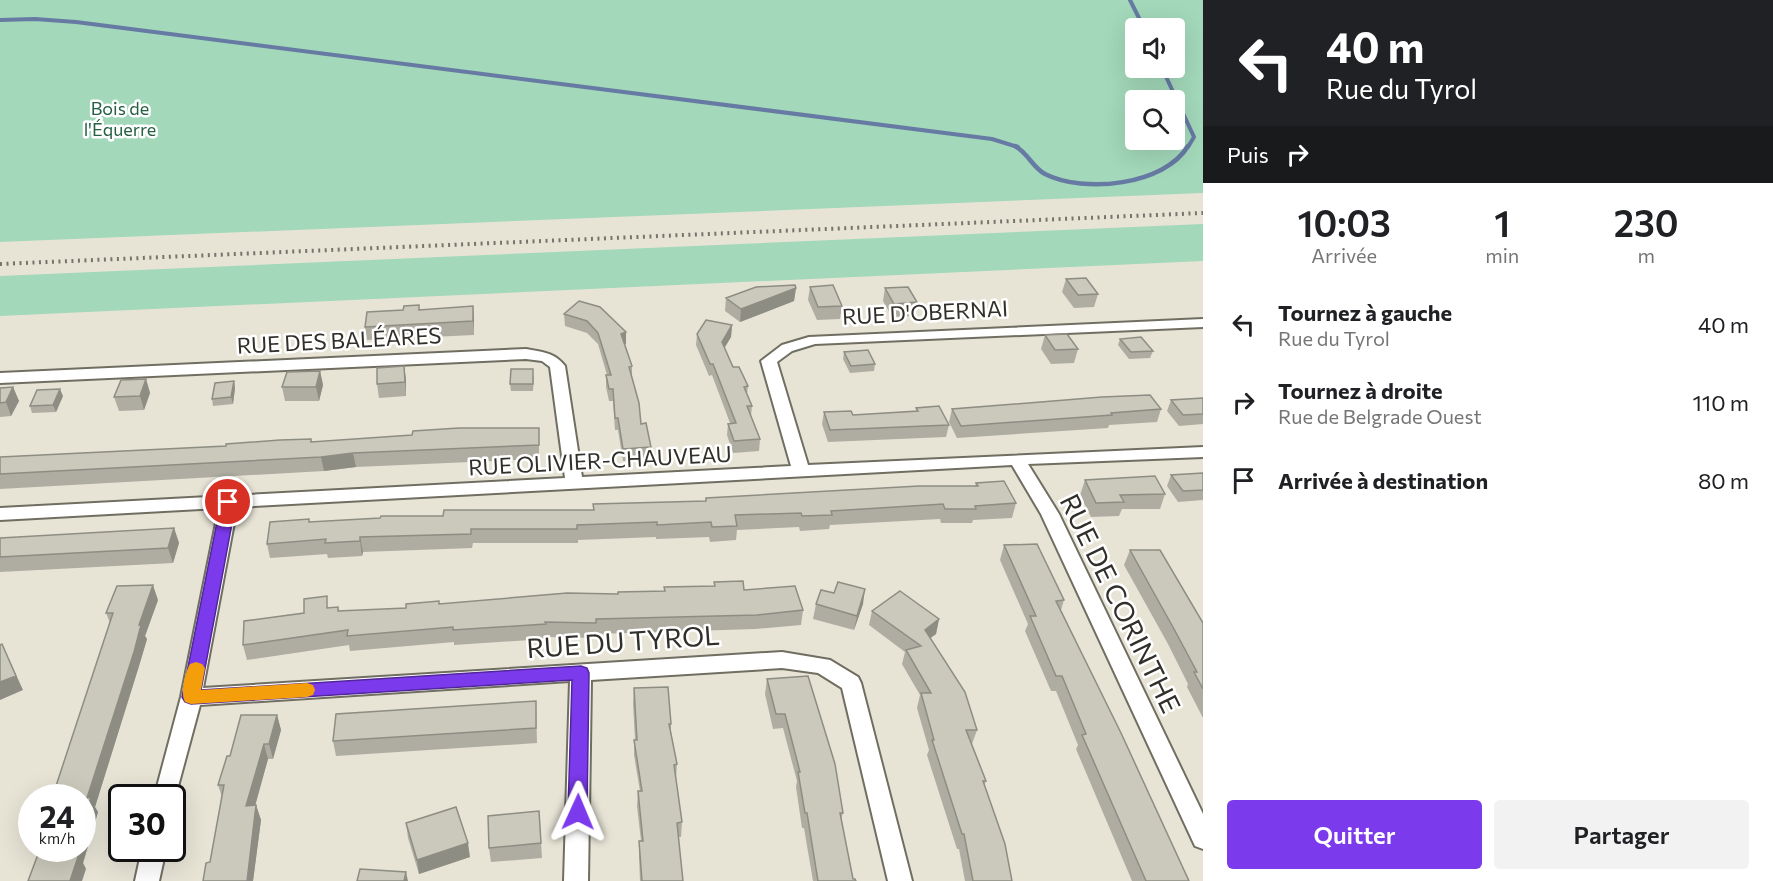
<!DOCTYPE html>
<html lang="fr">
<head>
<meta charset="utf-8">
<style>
	:root { --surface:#fff; --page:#f2f2f2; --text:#202124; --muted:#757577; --accent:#7c3aed }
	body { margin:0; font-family:Commissioner,sans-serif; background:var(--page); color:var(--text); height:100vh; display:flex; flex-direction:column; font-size:22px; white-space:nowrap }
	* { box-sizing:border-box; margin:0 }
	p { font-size:20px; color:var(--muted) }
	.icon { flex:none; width:33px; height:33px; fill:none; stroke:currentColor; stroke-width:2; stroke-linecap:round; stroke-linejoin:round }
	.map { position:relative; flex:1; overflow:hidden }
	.details { display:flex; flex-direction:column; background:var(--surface); width:570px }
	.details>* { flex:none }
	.hud { background:#202124; color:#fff; overflow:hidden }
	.controls { position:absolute; left:1125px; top:18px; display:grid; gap:12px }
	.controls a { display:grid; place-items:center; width:60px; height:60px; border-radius:6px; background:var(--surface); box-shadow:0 6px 24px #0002; font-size:30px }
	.speed { position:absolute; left:18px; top:784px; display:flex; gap:12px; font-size:30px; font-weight:700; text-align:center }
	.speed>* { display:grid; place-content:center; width:78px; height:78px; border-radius:50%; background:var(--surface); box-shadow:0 6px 24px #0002; line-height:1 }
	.speed small { font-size:15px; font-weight:400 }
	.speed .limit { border:3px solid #111; border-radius:9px; background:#fff; color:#111 }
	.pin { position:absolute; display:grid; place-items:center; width:51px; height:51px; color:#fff; margin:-26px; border:3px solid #fff; border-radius:50%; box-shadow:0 2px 6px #0007 }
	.me { position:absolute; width:66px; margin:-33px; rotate:1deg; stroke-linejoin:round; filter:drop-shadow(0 0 4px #0008) }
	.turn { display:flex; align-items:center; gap:21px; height:126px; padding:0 24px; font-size:27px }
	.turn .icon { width:78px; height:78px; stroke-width:2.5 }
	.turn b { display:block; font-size:42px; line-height:51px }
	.then { display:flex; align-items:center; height:57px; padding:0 24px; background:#0003; gap:12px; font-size:22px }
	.eta { display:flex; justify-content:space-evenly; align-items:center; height:102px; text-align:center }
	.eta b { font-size:36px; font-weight:600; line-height:42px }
	.button { display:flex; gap:12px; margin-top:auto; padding:12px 24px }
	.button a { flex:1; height:69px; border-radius:6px; background:var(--accent); color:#fff; font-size:24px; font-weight:600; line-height:69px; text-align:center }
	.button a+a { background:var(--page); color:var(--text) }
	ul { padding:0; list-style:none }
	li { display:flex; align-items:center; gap:18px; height:78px; padding:0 24px }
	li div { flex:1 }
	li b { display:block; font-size:22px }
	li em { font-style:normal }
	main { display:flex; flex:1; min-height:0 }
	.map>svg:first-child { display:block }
	.green { fill:#a3d8ba; fill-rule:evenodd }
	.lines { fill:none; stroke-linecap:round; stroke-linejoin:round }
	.stream-far1 { stroke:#667aa3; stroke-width:4 }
	.stream { stroke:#667aa3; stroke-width:4.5 }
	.minor-casing { stroke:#706e61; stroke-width:4 }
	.minor { fill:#fff; fill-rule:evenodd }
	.rail { stroke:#76746b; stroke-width:4; stroke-dasharray:2 4.5; stroke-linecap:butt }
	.wall { fill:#afada1 }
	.shaded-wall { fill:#8e8d83 }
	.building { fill:#cbc9bb; stroke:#8e8d83; stroke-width:1.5 }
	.route { fill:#7c3aed; stroke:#51269a; stroke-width:1.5 }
	.slow { fill:#f59e0b }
	.labels { text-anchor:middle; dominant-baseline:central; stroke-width:5; stroke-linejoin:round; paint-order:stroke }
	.far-park-label { font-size:18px; fill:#265f44; stroke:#fff }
	.street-label { font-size:22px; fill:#302f29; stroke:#fff }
	.near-street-label { font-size:27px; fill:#302f29; stroke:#fff }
</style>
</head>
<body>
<main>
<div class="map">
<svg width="1203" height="881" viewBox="0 0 1203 881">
	<rect width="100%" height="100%" fill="#e7e4d6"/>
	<!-- green -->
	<path class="green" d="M 0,0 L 1203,0 L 1203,193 L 0,242 ZM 1174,28 L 1174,68 L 1136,68 L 1136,28 ZM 1174,100 L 1174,140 L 1136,140 L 1136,100 Z
		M 1203,224 L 1203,261 L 0,316 L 0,276 Z"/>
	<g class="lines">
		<!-- stream-far1 -->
		<path class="stream-far1" d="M 1130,0 L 1144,28
			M 0,20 L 35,19 L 76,22 L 992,139 L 1018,147
			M 1162,68 L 1194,137 L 1188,147"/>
		<!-- stream -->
		<path class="stream" d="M 1015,146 C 1028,153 1033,168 1045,174 C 1084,194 1165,185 1188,146"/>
		<defs>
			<path id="minor" d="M 1203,319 L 1203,327 L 815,344 L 792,351 L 777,362 L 808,465 L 1203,447 L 1203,457 L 1028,464 L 1059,514 L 1203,814 L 1203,849 L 1195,846 L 1041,514 L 1012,465 L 237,507 L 203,688 L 782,652 L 830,660 L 858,677 L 861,683 L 912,881 L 888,881 L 842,688 L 818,673 L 782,668 L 591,680 L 588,881 L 564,881 L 570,681 L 200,705 L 173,805 L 172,798 L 154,798 L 181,697 L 219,508 L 0,520 L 0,508 L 565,478 L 550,367 L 542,361 L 526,359 L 0,383 L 0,373 L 526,349 C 542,352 554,352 565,366 L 582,477 L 791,466 L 761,361 L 782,345 L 809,337 Z
				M 142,849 L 166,849 L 159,881 L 135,881 Z"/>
		</defs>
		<!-- minor casing -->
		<use href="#minor" class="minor-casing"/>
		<!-- minor -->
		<use href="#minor" class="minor"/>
		<!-- rail -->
		<path class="rail" d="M 0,264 L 1203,213"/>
	</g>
	<!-- wall -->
	<path class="wall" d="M 1066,279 L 1098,294 L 1094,307 L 1074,308 L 1062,292 Z
		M 810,287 L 842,306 L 840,319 L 817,320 L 808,300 Z
		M 796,288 L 794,301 L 740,322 L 725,311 L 726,298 Z
		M 885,288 L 917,302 L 915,316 L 892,317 L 883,301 Z
		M 579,301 L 626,344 L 625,344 L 632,366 L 632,378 L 641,424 L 651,447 L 651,460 L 623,461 L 618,430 L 615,430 L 613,401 L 609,401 L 606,387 L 606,375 L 607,375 L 598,344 L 587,333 L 565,326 L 564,314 Z
		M 473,306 L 474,335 L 367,340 L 365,327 L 419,310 Z
		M 732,325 L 731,337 L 724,348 L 733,367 L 748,386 L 747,394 L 752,406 L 751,416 L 760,439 L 759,451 L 733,453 L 727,435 L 728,424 L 730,423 L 712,375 L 709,376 L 696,345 L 697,334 Z
		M 1045,335 L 1078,349 L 1074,363 L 1051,364 L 1041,349 Z
		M 1120,339 L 1153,351 L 1150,358 L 1129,359 L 1118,345 Z
		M 844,352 L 875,364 L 874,371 L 850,373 L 843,359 Z
		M 404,366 L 406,380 L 406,396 L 379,398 L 377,384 Z
		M 320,371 L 323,385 L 319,401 L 285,401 L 282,387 Z
		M 534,376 L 533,391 L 511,391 L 510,384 Z
		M 146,379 L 150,393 L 144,410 L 119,411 L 114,397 Z
		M 234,381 L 235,388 L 233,404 L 213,406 L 212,399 Z
		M 13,387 L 19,401 L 11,416 L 0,417 L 0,388 Z
		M 63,396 L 56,412 L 32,413 L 30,406 Z
		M 1203,398 L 1203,424 L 1179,426 L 1167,411 L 1171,400 Z
		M 916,408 L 949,425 L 946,437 L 828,442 L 822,424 L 824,412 L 853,415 L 916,411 Z
		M 952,409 L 1161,409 L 1157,422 L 1109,425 L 1108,428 L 957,438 L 949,422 Z
		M 539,428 L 539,459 L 356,467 L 324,471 L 0,489 L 0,457 L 226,446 L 311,439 L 312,442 Z
		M 1203,473 L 1203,500 L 1178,502 L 1167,486 L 1171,475 Z
		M 1085,480 L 1165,494 L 1160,509 L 1122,509 L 1119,516 L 1091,517 L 1080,495 Z
		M 976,483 L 1016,503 L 1012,518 L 973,520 L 972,523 L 941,523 L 940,519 L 830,525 L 829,529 L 800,531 L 799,527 L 737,530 L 736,540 L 710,542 L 709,537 L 656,539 L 656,537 L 578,540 L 578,543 L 473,543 L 472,548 L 363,552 L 362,556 L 328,558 L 327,554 L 270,558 L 267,544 L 310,522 L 594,510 L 705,501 L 706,498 L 975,486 Z
		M 174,528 L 179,543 L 173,563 L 0,572 L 0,538 Z
		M 1004,545 L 1064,600 L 1061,610 L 1189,881 L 1132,881 L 1076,749 L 1078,745 L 1056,691 L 1051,691 L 1025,631 L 1028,624 L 1000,560 Z
		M 1130,550 L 1203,623 L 1203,718 L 1187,687 L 1188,684 L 1168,644 L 1124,565 Z
		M 714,582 L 744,590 L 803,610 L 801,625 L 755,629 L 596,634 L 596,638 L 546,637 L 546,639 L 454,645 L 454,642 L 350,651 L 349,645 L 247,660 L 243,645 L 329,608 L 338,607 L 339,611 L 406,608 L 440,604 L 618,594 L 664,591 L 664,587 L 714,586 Z
		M 158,600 L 145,636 L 147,639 L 139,666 L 95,807 L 98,812 L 83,863 L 86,869 L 40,849 L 82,849 L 110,623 L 106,613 Z
		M 816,604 L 863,604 L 854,630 L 813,619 Z
		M 872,611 L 939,619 L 936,634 L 930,638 L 977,730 L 972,744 L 986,781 L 984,786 L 1012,881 L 965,881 L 959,849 L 957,849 L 927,755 L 929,750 L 917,708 L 920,695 L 902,664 L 905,652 L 869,625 Z
		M 767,679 L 843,813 L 841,819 L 853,879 L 856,881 L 813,881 L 804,828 L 802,828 L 796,787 L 797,781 L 783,728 L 773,729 L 765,694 Z
		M 634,688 L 671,724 L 671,732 L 677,764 L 676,779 L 682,822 L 681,837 L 678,837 L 683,881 L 640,881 L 639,856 L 639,841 L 641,841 L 637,806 L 638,791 L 640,791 L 634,755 L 634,740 L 635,740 L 633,703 Z
		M 536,701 L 537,743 L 336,756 L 333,741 Z
		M 277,715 L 281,730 L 273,759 L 268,759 L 255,805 L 256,805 L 261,820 L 253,881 L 203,881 L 210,862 L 222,797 L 218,785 Z
		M 539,811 L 542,858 L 491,862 L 489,848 Z
		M 406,823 L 470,857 L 419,874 L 408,838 Z"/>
	<!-- shaded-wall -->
	<path class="shaded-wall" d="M 796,288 L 794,301 L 740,322 L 741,309 Z
		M 473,306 L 474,319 L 474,335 L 473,321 Z
		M 732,325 L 731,337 L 721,354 L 722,342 Z
		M 626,332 L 626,344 L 621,346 L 621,334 Z
		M 404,366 L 406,380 L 406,396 L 405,382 Z
		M 320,371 L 323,385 L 319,401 L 316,387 Z
		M 146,379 L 150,393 L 144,410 L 140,396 Z
		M 234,381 L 235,388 L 233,404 L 231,397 Z
		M 13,387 L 19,401 L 11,416 L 6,402 Z
		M 60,389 L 63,396 L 56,412 L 53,405 Z
		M 353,453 L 356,467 L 324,471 L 321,457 Z
		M 174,528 L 179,543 L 173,563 L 168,548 Z
		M 360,537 L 363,552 L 362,556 L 360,541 Z
		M 153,585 L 158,600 L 145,636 L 147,639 L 139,666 L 95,807 L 98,812 L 83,863 L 86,869 L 82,881 L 70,881 L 76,849 L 82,849 L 82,827 L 87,798 L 139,625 Z
		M 865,589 L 863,604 L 854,630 L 857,616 Z
		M 939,619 L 936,634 L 921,645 L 925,630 Z
		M 9,659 L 23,690 L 0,700 L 0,682 Z
		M 277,715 L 281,730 L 273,759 L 269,744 Z
		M 264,744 L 268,759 L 251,821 L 246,806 Z
		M 256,805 L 261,820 L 253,881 L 247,881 Z
		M 468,843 L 470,857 L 419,874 L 417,860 Z
		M 406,872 L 408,881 L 404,881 Z"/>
	<!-- building -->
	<path class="building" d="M 1086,278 L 1098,294 L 1078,295 L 1066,279 Z
		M 795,285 L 796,288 L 741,309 L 726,298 L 756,287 Z
		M 833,285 L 842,306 L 818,307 L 810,287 Z
		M 908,287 L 917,302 L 894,304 L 885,288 Z
		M 579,301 L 600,307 L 626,332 L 621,334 L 632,366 L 629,367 L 639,403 L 641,424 L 646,423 L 651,447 L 623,449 L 618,418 L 615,418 L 613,389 L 609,389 L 606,375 L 611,375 L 598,333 L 587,321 L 564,314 Z
		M 419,305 L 419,310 L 473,306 L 473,321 L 365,327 L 367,312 L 403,310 L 404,306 Z
		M 706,320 L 732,325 L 722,342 L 733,367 L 739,367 L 748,386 L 744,387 L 752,406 L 747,406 L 760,439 L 734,441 L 728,424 L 736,423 L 713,364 L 710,364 L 697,334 Z
		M 1067,334 L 1078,349 L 1055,350 L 1045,335 Z
		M 1141,337 L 1153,351 L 1131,352 L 1120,339 Z
		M 868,350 L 875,364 L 851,366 L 844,352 Z
		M 404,366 L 405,382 L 377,384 L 377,368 Z
		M 511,369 L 533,369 L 533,384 L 510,384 Z
		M 320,371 L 316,387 L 282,387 L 287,372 Z
		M 146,379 L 140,396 L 114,397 L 121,380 Z
		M 234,381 L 231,397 L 212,399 L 215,383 Z
		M 13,387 L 6,402 L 0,403 L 0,388 Z
		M 60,389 L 53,405 L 30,406 L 37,390 Z
		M 1150,395 L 1161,409 L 1111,413 L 1112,415 L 961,426 L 952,409 L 1102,397 Z
		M 1203,398 L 1203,414 L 1183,415 L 1171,400 Z
		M 939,406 L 949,425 L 830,430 L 824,412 L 851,411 L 853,415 L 918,411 L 916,408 Z
		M 459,428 L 539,428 L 539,445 L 353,453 L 321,457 L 0,474 L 0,457 L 226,446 L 226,444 L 280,440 L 311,439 L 311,442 L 412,435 L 413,431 Z
		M 1203,473 L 1203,490 L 1183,491 L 1171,475 Z
		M 1155,476 L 1165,494 L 1120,495 L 1124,502 L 1096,503 L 1085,480 Z
		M 1004,481 L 1016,503 L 975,506 L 976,509 L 945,509 L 943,504 L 831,511 L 832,515 L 802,516 L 801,513 L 735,515 L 737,526 L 712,527 L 711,522 L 657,525 L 657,522 L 577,525 L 577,529 L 471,529 L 471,534 L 360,537 L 360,541 L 325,543 L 326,539 L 267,544 L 270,522 L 309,519 L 309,522 L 380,518 L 381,516 L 443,516 L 444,510 L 594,510 L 593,504 L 706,501 L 706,498 L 919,486 L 978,486 L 976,483 Z
		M 174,528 L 168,548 L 0,557 L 0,538 Z
		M 1037,544 L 1064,600 L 1056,601 L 1121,733 L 1189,881 L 1146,881 L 1082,735 L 1086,734 L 1062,676 L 1056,676 L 1030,616 L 1036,616 L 1004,545 Z
		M 1130,550 L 1160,550 L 1203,623 L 1203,689 L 1194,672 L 1197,672 L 1174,629 Z
		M 743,581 L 744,590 L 795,586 L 803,610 L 757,615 L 596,619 L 596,623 L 545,622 L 546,624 L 453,630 L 453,627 L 347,636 L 348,630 L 243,645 L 244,621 L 304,613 L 304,599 L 327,596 L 327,608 L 338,607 L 338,611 L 406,608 L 406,604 L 439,601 L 439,604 L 567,593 L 618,594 L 618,592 L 665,591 L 664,587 L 715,586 L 714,582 Z
		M 838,582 L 865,589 L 857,616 L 816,604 L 821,590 L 834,593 Z
		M 153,585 L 139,625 L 141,625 L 134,652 L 87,798 L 91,797 L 82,827 L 82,798 L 52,798 L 113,613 L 106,613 L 117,586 Z
		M 900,591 L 939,619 L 925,630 L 965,692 L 977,730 L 966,730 L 986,781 L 983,781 L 1005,844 L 1012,881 L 973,881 L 964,834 L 962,834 L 932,740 L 934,740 L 921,693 L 931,693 L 906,650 L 921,646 L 872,611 Z
		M 2,644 L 16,676 L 0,682 L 0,645 Z
		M 808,676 L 835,764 L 843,813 L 840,813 L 853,879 L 855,879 L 856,881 L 818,881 L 807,813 L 805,813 L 798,772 L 800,772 L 785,714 L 776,714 L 767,679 Z
		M 668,687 L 671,724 L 669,724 L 677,764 L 674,765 L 682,822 L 677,823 L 683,881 L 642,881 L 639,841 L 643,841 L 638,791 L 642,791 L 634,740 L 637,740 L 634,688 Z
		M 536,701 L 536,728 L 333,741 L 336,714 Z
		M 241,715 L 277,715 L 269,744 L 264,744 L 246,806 L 256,805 L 247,881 L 203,881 L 206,863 L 210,862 L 224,785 L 218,785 L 227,756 L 230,756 Z
		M 456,807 L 468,843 L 417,860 L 406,823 Z
		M 539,811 L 541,843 L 489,848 L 488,816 Z
		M 40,849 L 76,849 L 75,854 L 79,854 L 70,881 L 28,881 Z
		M 360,869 L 406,872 L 404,881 L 357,881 Z"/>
	<!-- route -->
	<path class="route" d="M 228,497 L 236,502 L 201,690 L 581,666 L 587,668 L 589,673 L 587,812 L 584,817 L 578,820 L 571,817 L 568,812 L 572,680 L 191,704 L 185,702 L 182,697 L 221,502 Z"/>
	<!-- slow -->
	<path class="slow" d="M 196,662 L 202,664 L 205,668 L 201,690 L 307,683 L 313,685 L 315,690 L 313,695 L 307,697 L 191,704 L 185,702 C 180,692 185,673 190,664 Z"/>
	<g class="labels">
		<!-- far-park labels -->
		<g class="far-park-label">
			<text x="120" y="108">Bois de<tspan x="120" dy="21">l'Équerre</tspan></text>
		</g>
		<!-- street labels -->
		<g class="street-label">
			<text transform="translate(925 312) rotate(-3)">RUE D'OBERNAI</text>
			<text transform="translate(339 340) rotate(-3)">RUE DES BALÉARES</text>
			<text transform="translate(600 460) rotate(-3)">RUE OLIVIER-CHAUVEAU</text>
		</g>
		<!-- near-street labels -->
		<g class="near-street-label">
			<text transform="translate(1121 603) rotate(64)">RUE DE CORINTHE</text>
			<text transform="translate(623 641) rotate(-4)">RUE DU TYROL</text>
		</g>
	</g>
</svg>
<div class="controls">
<a><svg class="icon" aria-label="sound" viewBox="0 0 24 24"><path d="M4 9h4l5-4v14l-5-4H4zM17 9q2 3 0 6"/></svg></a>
<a><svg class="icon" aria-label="search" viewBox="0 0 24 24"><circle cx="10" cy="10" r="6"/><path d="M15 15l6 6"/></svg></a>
</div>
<div class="speed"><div>24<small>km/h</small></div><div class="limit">30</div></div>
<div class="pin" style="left:228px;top:502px;background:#d93025"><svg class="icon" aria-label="arrive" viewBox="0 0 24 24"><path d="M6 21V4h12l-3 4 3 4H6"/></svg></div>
<svg class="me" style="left:578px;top:812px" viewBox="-20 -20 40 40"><path d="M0-17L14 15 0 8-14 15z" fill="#7c3aed" stroke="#fff" stroke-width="4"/></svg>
</div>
<section class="details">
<div class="hud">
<div class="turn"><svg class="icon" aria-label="left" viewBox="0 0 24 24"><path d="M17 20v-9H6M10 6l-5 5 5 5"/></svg><div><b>40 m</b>Rue du Tyrol</div></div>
<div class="then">Puis<svg class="icon" aria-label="right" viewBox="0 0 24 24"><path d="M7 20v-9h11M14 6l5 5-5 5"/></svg></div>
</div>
<div class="eta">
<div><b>10:03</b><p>Arrivée</p></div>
<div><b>1</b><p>min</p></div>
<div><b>230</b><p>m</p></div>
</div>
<ul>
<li><svg class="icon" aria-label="left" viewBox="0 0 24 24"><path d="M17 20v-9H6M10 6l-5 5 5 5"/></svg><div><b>Tournez à gauche</b><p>Rue du Tyrol</p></div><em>40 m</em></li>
<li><svg class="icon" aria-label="right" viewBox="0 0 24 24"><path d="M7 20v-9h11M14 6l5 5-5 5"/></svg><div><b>Tournez à droite</b><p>Rue de Belgrade Ouest</p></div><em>110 m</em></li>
<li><svg class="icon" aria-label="arrive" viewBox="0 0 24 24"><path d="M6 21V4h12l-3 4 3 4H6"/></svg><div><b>Arrivée à destination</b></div><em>80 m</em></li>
</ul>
<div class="button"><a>Quitter</a><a>Partager</a></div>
</section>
</main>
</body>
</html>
